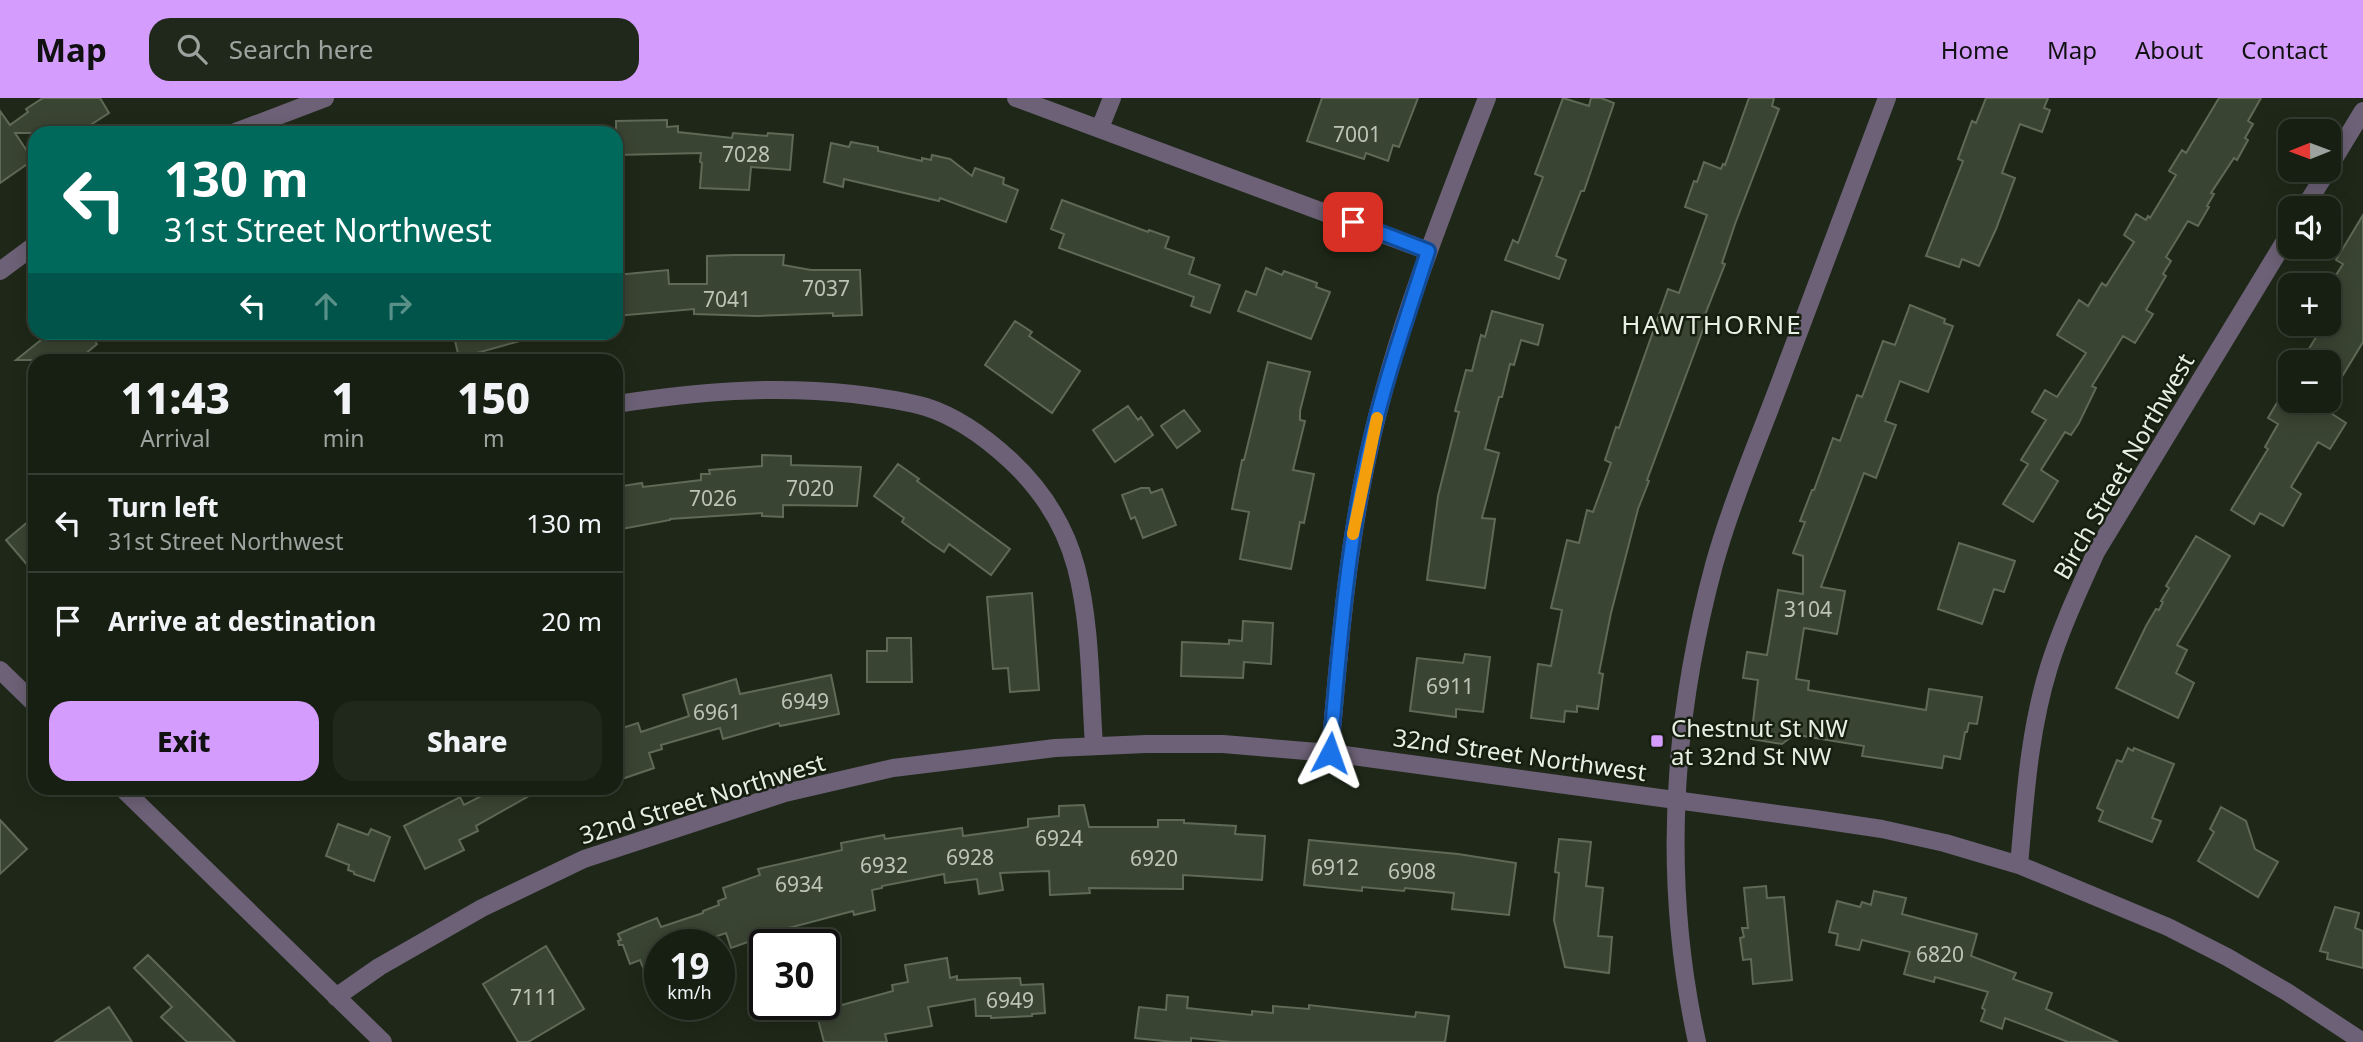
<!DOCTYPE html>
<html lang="en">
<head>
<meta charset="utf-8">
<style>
	:root { --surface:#171e12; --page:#20271b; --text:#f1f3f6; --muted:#9ea29f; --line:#363c32; --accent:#d39cfd }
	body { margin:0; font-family:"Noto Sans",sans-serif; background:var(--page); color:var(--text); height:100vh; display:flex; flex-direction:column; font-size:26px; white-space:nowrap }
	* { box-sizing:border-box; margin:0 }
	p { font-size:23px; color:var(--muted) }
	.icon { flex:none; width:38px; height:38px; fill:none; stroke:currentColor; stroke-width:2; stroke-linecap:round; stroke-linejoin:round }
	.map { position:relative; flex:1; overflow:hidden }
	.sheet { position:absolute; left:28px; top:256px; width:595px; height:441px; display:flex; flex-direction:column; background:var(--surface); border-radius:21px; box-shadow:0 4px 18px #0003,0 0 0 2px var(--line) }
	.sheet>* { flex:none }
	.banner { position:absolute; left:28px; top:28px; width:595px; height:214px; border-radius:21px; box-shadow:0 4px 18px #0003,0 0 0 2px var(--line); background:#00695c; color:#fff; overflow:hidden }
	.needle { width:46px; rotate:269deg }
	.buttons { position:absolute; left:2278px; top:21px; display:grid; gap:14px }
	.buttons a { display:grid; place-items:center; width:63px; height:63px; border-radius:14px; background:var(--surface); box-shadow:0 4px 18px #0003,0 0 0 2px var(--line); font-size:35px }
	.speed { position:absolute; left:644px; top:831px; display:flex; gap:14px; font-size:35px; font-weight:700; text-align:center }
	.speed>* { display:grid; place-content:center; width:91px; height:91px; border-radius:50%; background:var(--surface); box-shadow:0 4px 18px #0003,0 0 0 2px var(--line); line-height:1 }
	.speed small { font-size:18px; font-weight:400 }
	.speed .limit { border:4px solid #111; border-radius:10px; background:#fff; color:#111 }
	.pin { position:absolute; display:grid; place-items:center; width:60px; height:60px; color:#fff; margin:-30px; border-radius:14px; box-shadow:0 4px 10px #0006 }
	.me { position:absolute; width:77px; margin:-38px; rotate:4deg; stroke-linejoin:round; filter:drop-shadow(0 0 5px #0008) }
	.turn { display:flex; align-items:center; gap:24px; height:147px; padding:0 21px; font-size:32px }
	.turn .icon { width:91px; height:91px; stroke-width:2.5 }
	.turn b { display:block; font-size:49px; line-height:60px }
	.lanes { display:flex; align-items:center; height:66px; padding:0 21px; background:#0003; justify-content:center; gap:35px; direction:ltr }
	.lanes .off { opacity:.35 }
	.eta { display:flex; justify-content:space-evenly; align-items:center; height:119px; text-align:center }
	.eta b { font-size:42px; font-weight:800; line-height:49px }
	.cta { display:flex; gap:14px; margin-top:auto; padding:14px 21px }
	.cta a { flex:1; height:80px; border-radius:21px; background:var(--accent); color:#111; font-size:28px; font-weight:800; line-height:80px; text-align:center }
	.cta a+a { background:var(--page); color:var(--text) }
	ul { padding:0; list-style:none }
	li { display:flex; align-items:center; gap:21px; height:98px; padding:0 21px; border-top:2px solid var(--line) }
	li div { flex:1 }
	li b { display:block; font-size:26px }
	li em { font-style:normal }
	header { display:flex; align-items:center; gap:42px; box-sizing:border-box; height:98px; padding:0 35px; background:var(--accent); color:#111 }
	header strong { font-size:33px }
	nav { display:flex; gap:38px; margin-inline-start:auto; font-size:24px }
	.search { width:490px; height:63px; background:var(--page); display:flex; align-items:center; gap:18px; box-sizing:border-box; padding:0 24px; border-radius:21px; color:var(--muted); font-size:26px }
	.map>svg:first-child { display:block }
	.building { fill:#3a4432; stroke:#5e6956; stroke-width:2 }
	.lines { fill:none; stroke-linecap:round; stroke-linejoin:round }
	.minor { stroke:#6c6176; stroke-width:18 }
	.route-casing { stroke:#114b97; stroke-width:18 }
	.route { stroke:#1a73e8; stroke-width:12 }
	.slow { stroke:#f59e0b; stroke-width:12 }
	.poi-dot { fill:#d39cfd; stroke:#161f0f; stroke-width:2.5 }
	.labels { text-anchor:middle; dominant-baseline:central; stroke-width:5; stroke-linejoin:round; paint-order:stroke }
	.number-label { font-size:21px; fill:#bcc4b7 }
	.street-label { font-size:24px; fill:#e8eee3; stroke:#161f0f }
	.poi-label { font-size:24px; fill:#e8eee3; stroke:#161f0f; text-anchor:start }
	.neighbourhood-label { font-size:26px; letter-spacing:2px; fill:#e8eee3; stroke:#161f0f }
</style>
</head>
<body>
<header>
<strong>Map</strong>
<div class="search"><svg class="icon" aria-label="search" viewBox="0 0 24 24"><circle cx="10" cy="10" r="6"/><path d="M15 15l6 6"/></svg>Search here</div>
<nav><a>Home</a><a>Map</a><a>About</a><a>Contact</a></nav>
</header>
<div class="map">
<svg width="2363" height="944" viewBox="0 0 2363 944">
	<rect width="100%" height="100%" fill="#1f2818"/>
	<!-- building -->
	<path class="building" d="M 43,0 L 100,0 L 109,15 L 78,35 L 15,35 L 33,62 L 0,85 L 0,13 L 10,27 L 28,14 L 26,11 Z
		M 1322,0 L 1418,0 L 1399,49 L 1393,47 L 1388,63 L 1366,55 L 1364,61 L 1307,43 Z
		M 1563,0 L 1589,8 L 1591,0 L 1601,0 L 1614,5 L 1584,93 L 1581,93 L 1556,158 L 1566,162 L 1559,181 L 1505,162 L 1513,142 L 1518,145 L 1543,79 L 1535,76 Z
		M 1749,0 L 1774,0 L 1772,8 L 1779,11 L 1735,126 L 1722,165 L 1725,166 L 1703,222 L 1706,223 L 1698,245 L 1647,382 L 1649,383 L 1638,411 L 1611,515 L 1599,575 L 1603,576 L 1598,611 L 1577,608 L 1577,614 L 1565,613 L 1564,624 L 1531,620 L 1538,566 L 1551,568 L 1562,512 L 1551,510 L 1567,442 L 1579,445 L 1587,412 L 1593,414 L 1611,365 L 1605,362 L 1616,329 L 1619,330 L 1668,191 L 1679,195 L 1707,117 L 1685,109 L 1694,83 L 1697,84 L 1704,64 L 1721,71 L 1723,66 L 1725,67 Z
		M 1986,0 L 2048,0 L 2044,10 L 2050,12 L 2042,34 L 2020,26 L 2002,75 L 2015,80 L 1996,131 L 1979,168 L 1962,161 L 1959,169 L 1926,158 L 1963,63 L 1958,61 L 1972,23 L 1976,25 Z
		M 2219,0 L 2261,0 L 2248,23 L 2253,26 L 2245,40 L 2248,42 L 2237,62 L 2234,60 L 2211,95 L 2214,96 L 2207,108 L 2209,109 L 2198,128 L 2188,123 L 2166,159 L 2171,163 L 2163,176 L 2166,178 L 2146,212 L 2153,216 L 2135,245 L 2123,238 L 2092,288 L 2096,290 L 2079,325 L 2071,337 L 2065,334 L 2041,372 L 2058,383 L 2033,424 L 2003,406 L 2028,366 L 2021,362 L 2046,322 L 2032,314 L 2045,292 L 2057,299 L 2086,255 L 2057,237 L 2079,202 L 2088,208 L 2102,185 L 2106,188 L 2134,144 L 2124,137 L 2136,116 L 2146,122 L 2148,118 L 2150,120 L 2176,77 L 2169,73 L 2182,52 L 2186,55 Z
		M 667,22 L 667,29 L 678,28 L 678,34 L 732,40 L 733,35 L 767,38 L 768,35 L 793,37 L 790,72 L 751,69 L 749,92 L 700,90 L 702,65 L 700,64 L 701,55 L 616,57 L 616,23 Z
		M 851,44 L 878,49 L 878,53 L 922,63 L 922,60 L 931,62 L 932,57 L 950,61 L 972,78 L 975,70 L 1004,80 L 1003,86 L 1018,92 L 1006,124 L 940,100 L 939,103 L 844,81 L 843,89 L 824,84 L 831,45 L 849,49 Z
		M 1062,102 L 1148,134 L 1149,132 L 1169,139 L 1165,150 L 1194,160 L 1189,176 L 1220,187 L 1210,215 L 1191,208 L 1194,199 L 1059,150 L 1064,136 L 1051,131 Z
		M 2363,117 L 2363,244 L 2329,300 L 2329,264 L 2301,264 L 2324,226 L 2329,226 L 2329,188 L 2343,166 L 2336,162 Z
		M 734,157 L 784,157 L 783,167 L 811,172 L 860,172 L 862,217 L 833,218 L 833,215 L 757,218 L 694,216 L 694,211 L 616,218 L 616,177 L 668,172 L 669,186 L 707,186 L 707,158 Z
		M 1266,170 L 1282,177 L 1284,173 L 1317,185 L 1316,189 L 1330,194 L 1311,241 L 1238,213 L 1246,193 L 1256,197 Z
		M 1910,207 L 1945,221 L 1944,225 L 1953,228 L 1928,294 L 1900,283 L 1885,323 L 1896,327 L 1876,380 L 1864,375 L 1821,489 L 1845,493 L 1837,536 L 1804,530 L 1796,581 L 1809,583 L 1808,592 L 1926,612 L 1929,591 L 1982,599 L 1977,626 L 1969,625 L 1967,634 L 1965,634 L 1960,661 L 1944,658 L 1942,670 L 1862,658 L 1864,648 L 1791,636 L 1791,639 L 1782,646 L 1751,641 L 1758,582 L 1743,580 L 1747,554 L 1767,557 L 1778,492 L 1803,496 L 1803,458 L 1793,455 L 1805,424 L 1800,423 L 1812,392 L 1814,392 L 1833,340 L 1840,343 L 1857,297 L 1862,299 L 1883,243 L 1895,247 Z
		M 1492,213 L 1543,227 L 1538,247 L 1521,242 L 1514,267 L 1510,266 L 1502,299 L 1499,299 L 1485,351 L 1499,355 L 1482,420 L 1495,421 L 1485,490 L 1427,482 L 1438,398 L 1459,314 L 1455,313 L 1466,272 L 1472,273 L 1481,237 L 1485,239 Z
		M 1015,223 L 1032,234 L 1029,238 L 1080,273 L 1052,315 L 985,267 Z
		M 51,234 L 88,234 L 97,246 L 78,262 L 16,262 Z
		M 453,234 L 526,234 L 527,241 L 459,260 Z
		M 1268,264 L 1310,274 L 1300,313 L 1300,322 L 1305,323 L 1293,372 L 1314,376 L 1304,425 L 1300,424 L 1291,471 L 1240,461 L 1249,414 L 1232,411 L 1242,362 L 1244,362 Z
		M 2291,281 L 2291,303 L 2327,303 L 2323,310 L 2346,325 L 2330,351 L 2318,344 L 2291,389 L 2301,396 L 2283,428 L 2260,415 L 2254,426 L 2231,412 L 2268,351 L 2265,349 L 2278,326 L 2268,320 Z
		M 1128,308 L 1138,322 L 1141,319 L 1153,337 L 1115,364 L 1093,332 Z
		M 1184,312 L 1200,333 L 1177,350 L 1161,328 Z
		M 762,357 L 791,358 L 791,367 L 861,369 L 857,408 L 783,407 L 783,419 L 762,418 L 762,415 L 670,421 L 670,422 L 616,432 L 616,389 L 642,385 L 643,389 L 701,382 L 701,376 L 710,376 L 709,372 L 762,368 Z
		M 898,366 L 919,381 L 917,383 L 1010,451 L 991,477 L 949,446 L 944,454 L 932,446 L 902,424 L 904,420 L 874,398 Z
		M 1141,390 L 1149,390 L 1151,395 L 1162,391 L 1176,427 L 1143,440 L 1135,419 L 1131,421 L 1122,397 Z
		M 35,418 L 35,476 L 6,442 Z
		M 2196,438 L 2230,458 L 2177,547 L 2187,552 L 2176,575 L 2194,585 L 2178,620 L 2116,590 L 2146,528 L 2156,511 L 2159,512 L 2163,504 L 2161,503 L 2169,490 L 2166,488 Z
		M 1959,445 L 2015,463 L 2004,494 L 1994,491 L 1982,526 L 1938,511 Z
		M 1032,495 L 1039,592 L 1010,594 L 1008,570 L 993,571 L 987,499 Z
		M 1243,523 L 1273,525 L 1271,566 L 1244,564 L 1243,580 L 1181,578 L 1182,544 L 1229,546 L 1229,542 L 1242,543 Z
		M 887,540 L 911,540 L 912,584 L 867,584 L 867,553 L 887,553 Z
		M 1465,556 L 1490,559 L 1483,614 L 1456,611 L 1456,619 L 1410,613 L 1417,560 L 1463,565 Z
		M 831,577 L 839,616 L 780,628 L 779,625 L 723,641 L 720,630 L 661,647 L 662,651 L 649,655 L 654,670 L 616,683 L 616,632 L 638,625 L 641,634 L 689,618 L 683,597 L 736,581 L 740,596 Z
		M 2128,650 L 2133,653 L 2134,650 L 2174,666 L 2152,720 L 2161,723 L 2152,744 L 2099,723 L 2103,713 L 2097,710 L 2117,662 L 2122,664 Z
		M 497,690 L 543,690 L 476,728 L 478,733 L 459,742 L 464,752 L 425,771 L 404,728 L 460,699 L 464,707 Z
		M 1084,707 L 1089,729 L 1158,729 L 1158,722 L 1184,722 L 1184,725 L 1236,728 L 1235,736 L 1265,738 L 1262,782 L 1183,777 L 1183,791 L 1089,790 L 1090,795 L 1050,797 L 1049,773 L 1000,775 L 1003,792 L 979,796 L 977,781 L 945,785 L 944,776 L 882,788 L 882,790 L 872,792 L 875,812 L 854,817 L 853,813 L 762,837 L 762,839 L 731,850 L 726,835 L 691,847 L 660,847 L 659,910 L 640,862 L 630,866 L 623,847 L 619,847 L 618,843 L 621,842 L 618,836 L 632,830 L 657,820 L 661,829 L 703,815 L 703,813 L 719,807 L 718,803 L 726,800 L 723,790 L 760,777 L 758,771 L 842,752 L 841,745 L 884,737 L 885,741 L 962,730 L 963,738 L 1028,729 L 1028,721 L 1059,718 L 1059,708 Z
		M 2221,709 L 2246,723 L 2255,751 L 2278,764 L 2258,799 L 2198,763 L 2214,734 L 2210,731 Z
		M 0,722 L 27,751 L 0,776 Z
		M 338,726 L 368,737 L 371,731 L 390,739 L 374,783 L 354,776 L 354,774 L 348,772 L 349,767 L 326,758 Z
		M 1559,741 L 1591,744 L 1586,788 L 1603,790 L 1598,838 L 1612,839 L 1609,875 L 1565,869 L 1554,822 L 1559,775 L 1555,774 Z
		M 1309,742 L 1458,756 L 1516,765 L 1509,817 L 1452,811 L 1454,795 L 1405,790 L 1404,793 L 1362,789 L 1362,793 L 1304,787 Z
		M 1766,788 L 1767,800 L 1784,799 L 1792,882 L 1753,886 L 1751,861 L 1743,862 L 1740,840 L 1744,839 L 1742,830 L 1748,830 L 1744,790 Z
		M 1874,793 L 1906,800 L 1902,816 L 1977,836 L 1971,858 L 2016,875 L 2013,881 L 2052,895 L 2046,911 L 2118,944 L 2068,944 L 2005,920 L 2002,931 L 1981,923 L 1985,912 L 1982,910 L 1988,894 L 1935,879 L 1934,884 L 1904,876 L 1910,854 L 1862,842 L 1859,852 L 1836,847 L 1838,836 L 1829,834 L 1837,803 L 1860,809 L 1862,804 L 1871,807 Z
		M 2335,809 L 2359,815 L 2355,830 L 2363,833 L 2363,870 L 2327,861 L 2328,855 L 2320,853 Z
		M 546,848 L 584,911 L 528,944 L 518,944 L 483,886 Z
		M 148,857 L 235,944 L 187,944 L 161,919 L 172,909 L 134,870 Z
		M 947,860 L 950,880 L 957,878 L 957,882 L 1020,880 L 1021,887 L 1043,886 L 1045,915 L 1032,916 L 1032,918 L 991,920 L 991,918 L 976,918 L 975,901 L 928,909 L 932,928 L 885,936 L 887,944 L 824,944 L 816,914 L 893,893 L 892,887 L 908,884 L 905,867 Z
		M 1167,897 L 1188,899 L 1187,910 L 1252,917 L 1252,913 L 1273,915 L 1273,908 L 1309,911 L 1309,907 L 1415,919 L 1416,914 L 1449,918 L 1445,944 L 1232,944 L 1191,940 L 1191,944 L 1174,944 L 1135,940 L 1139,909 L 1166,912 Z
		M 109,909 L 132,944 L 55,944 Z"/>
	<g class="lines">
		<!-- minor -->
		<path class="minor" d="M 1016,0 L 1428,153
			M 1100,30 L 1112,0
			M 233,35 L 325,0
			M 2329,69 L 2363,13
			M 2304,110 L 2328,72
			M 0,173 L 35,147
			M 616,306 C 697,294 772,287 853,296 C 878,299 902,302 926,309 C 958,319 986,340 1010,362 C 1041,391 1065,428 1076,469 C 1091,526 1090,589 1094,648
			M 0,572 L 35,606
			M 1330,655 C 1339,552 1347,449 1370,348 C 1397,228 1443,114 1487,0
			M 122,690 L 383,944
			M 2019,767 C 2025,701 2029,633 2049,569 C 2061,530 2079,492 2096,454 L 2291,133
			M 336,899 L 379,869 L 482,810 L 584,761 L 785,695 L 893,670 L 942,664 L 1055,650 L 1146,646 L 1223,646 L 1330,655 L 1815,721 L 1882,731 L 1945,745 L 2019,767 L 2053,781 L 2168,829 L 2227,859 L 2287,894 L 2363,944
			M 1697,944 C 1662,785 1672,623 1714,467 C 1733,399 1762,334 1786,268 C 1820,179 1853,89 1887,0"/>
	</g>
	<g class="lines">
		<defs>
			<path id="route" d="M 1330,655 C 1339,552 1347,448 1370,347 C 1385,281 1408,217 1428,153 L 1353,124"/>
		</defs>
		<!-- route casing -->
		<use href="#route" class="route-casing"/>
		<!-- route -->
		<use href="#route" class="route"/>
		<!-- slow -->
		<path class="slow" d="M 1353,436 L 1377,320"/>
	</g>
	<!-- markers -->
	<rect class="poi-dot" x="1650" y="636" width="14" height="14" rx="3.5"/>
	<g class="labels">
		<!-- number labels -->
		<g class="number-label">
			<text x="1357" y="36">7001</text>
			<text x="746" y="56">7028</text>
			<text x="826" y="190">7037</text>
			<text x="727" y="201">7041</text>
			<text x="810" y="390">7020</text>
			<text x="713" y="400">7026</text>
			<text x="1808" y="511">3104</text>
			<text x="1450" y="588">6911</text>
			<text x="805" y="603">6949</text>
			<text x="717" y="614">6961</text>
			<text x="1059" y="740">6924</text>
			<text x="970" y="759">6928</text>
			<text x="1154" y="760">6920</text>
			<text x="884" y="767">6932</text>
			<text x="1335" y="769">6912</text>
			<text x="1412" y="773">6908</text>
			<text x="799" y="786">6934</text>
			<text x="1940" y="856">6820</text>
			<text x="534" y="899">7111</text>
			<text x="1010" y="902">6949</text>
		</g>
		<!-- street labels -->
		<g class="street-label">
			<text transform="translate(2123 368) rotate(-60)">Birch Street Northwest</text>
			<text transform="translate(1520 656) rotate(8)">32nd Street Northwest</text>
			<text transform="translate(702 700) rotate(-17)">32nd Street Northwest</text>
		</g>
		<!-- poi labels -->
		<g class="poi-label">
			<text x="1671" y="629">Chestnut St NW<tspan x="1671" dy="28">at 32nd St NW</tspan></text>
		</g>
		<!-- neighbourhood labels -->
		<g class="neighbourhood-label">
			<text x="1712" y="226">HAWTHORNE</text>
		</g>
	</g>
</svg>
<div class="buttons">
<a><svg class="needle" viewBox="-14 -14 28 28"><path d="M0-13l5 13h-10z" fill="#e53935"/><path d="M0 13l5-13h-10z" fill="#9ea29f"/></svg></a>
<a><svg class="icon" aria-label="sound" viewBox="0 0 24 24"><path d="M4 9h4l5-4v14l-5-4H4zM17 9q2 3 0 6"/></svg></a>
<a>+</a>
<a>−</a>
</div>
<div class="speed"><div>19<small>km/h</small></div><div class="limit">30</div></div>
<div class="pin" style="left:1353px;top:124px;background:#d93025"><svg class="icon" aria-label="arrive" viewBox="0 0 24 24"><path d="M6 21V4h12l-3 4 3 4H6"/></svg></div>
<svg class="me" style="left:1330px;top:655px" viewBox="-20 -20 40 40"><path d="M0-17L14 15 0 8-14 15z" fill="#1a73e8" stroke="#fff" stroke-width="4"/></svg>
<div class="banner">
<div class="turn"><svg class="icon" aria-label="left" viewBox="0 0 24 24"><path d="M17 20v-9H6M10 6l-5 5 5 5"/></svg><div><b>130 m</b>31st Street Northwest</div></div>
<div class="lanes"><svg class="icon" aria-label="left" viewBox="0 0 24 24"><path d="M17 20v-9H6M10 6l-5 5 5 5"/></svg><svg class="icon off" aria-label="ahead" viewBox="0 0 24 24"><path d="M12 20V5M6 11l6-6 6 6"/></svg><svg class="icon off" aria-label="right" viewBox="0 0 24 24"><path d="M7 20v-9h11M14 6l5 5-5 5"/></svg></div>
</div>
<section class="sheet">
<div class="eta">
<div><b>11:43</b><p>Arrival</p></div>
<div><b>1</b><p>min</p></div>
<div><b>150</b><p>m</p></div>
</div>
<ul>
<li><svg class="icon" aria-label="left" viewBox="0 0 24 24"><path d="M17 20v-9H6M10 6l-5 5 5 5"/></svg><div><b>Turn left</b><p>31st Street Northwest</p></div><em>130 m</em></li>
<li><svg class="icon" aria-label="arrive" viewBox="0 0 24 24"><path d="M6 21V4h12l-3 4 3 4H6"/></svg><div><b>Arrive at destination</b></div><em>20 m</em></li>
</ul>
<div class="cta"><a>Exit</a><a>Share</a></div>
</section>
</div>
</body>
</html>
